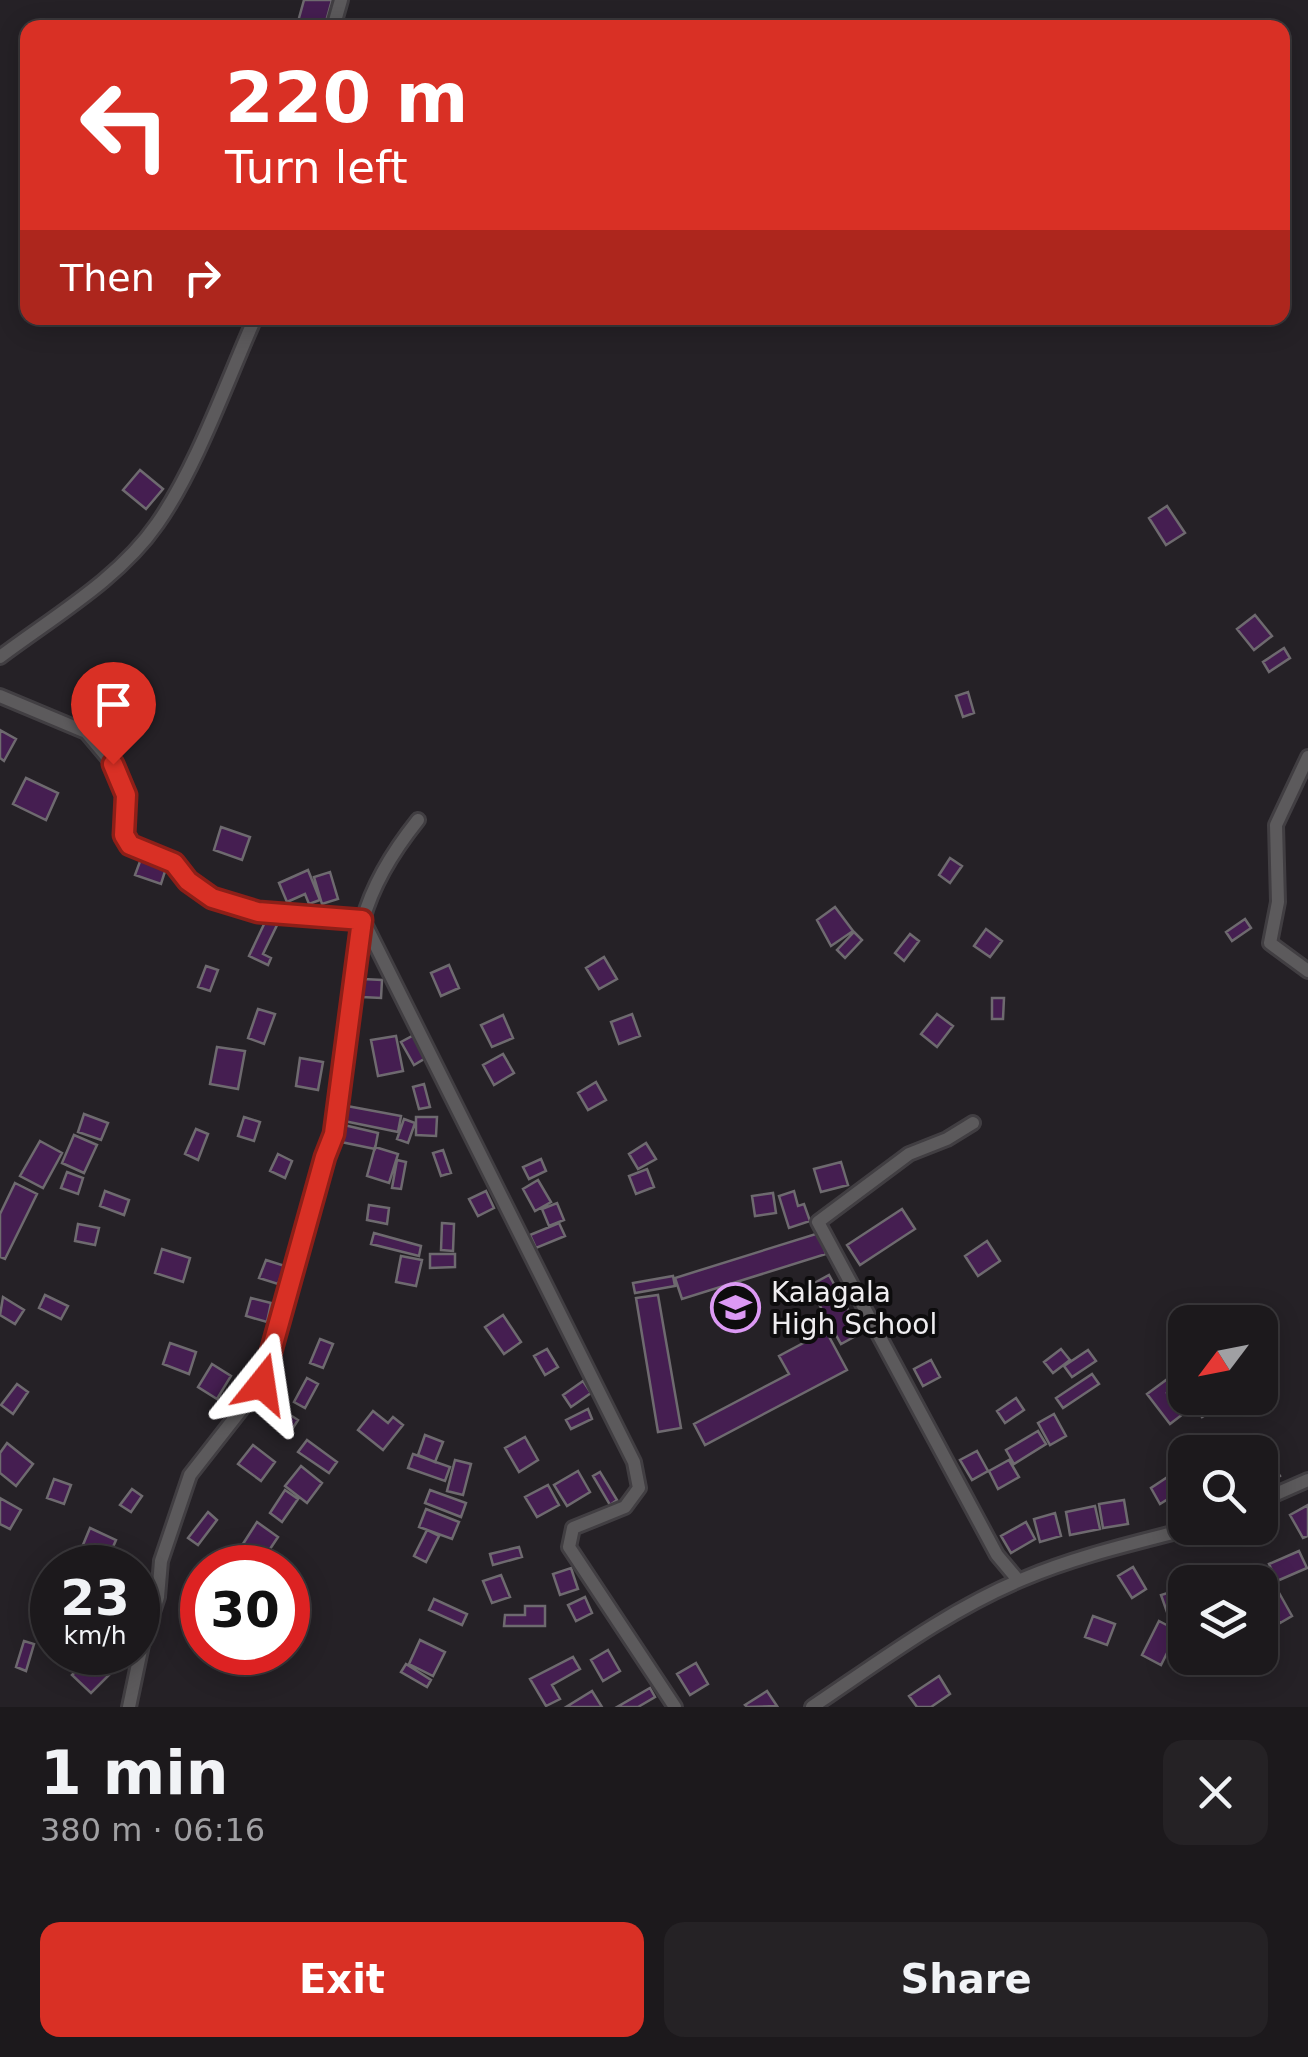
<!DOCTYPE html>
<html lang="en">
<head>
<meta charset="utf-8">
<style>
	:root { --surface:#1c191c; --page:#252225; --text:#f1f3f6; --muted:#a0a0a3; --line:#3a383b; --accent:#d93025 }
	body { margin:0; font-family:"DejaVu Sans",sans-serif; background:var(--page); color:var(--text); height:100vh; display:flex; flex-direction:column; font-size:38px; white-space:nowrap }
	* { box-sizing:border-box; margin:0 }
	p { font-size:32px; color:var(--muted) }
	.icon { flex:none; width:55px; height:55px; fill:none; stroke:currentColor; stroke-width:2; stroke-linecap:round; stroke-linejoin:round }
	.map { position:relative; height:1707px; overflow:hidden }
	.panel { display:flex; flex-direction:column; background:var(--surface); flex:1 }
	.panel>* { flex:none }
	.guide { position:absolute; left:20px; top:20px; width:1270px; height:305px; border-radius:20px; box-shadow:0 5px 25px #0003,0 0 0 2px var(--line); background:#d93025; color:#fff; overflow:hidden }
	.needle { width:65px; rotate:238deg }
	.controls { position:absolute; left:1168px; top:1305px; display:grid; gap:20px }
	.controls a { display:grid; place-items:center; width:110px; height:110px; border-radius:20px; background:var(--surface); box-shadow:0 5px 25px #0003,0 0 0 2px var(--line); font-size:50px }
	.speed { position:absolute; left:30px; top:1545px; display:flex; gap:20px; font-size:50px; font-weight:700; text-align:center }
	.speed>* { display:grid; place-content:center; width:130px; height:130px; border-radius:50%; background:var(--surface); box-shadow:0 5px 25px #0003,0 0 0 2px var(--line); line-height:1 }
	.speed small { font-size:25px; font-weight:400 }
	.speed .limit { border:15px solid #d22; background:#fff; color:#111 }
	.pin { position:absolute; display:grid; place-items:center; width:85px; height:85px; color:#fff; margin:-102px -42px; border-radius:50% 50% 50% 0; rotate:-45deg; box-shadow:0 0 10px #0007 }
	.pin .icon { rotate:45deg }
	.me { position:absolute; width:110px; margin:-55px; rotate:15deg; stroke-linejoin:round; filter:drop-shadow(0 0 8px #0008) }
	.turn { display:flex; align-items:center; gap:35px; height:210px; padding:0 40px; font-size:45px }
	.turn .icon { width:130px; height:130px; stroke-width:2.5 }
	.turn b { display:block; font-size:70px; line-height:85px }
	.then { display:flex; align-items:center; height:95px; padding:0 40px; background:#0003; gap:20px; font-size:38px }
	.round { display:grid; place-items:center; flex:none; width:105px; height:105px; border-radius:20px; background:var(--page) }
	.headline { display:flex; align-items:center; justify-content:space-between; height:170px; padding:0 40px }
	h1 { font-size:60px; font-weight:700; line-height:75px }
	.button { display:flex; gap:20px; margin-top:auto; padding:20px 40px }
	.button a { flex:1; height:115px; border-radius:20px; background:var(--accent); color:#fff; font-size:40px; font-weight:700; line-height:115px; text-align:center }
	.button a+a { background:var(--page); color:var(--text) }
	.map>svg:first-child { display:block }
	.building { fill:#451e51; stroke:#6e6a6f; stroke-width:2.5 }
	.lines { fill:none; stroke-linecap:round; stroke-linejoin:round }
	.street-casing { stroke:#413e42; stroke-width:18 }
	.street { stroke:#5c5a5c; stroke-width:12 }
	.route-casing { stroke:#8d1f18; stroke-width:25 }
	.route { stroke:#d93025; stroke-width:18 }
	.labels { text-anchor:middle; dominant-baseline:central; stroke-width:8; stroke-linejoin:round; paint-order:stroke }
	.poi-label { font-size:28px; fill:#efedf0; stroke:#0d0c0d; text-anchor:start }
</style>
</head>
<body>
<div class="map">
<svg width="1308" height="1707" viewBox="0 0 1308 1707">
	<rect width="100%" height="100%" fill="#252126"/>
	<!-- building -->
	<path class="building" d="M 304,0 L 332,0 L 325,25 L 299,18 Z
		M 140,470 L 163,489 L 146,509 L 123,490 Z
		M 1167,506 L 1185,533 L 1166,545 L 1149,518 Z
		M 1255,615 L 1272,636 L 1254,650 L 1237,629 Z
		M 1284,648 L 1290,658 L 1269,672 L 1263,662 Z
		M 968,692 L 974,713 L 963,717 L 956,696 Z
		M 0,730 L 16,739 L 4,761 L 0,758 Z
		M 26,778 L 58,793 L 46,820 L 13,804 Z
		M 221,827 L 250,837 L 242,860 L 214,850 Z
		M 142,856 L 167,865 L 161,884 L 135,875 Z
		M 950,858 L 962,866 L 950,883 L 939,875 Z
		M 308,870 L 320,900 L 309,904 L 305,894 L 287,902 L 279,883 Z
		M 330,872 L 338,899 L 322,904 L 314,877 Z
		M 835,907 L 853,931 L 831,946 L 817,920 Z
		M 267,918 L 278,923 L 263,954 L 271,958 L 268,965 L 249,956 Z
		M 1245,919 L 1251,928 L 1232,941 L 1226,932 Z
		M 986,929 L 1002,941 L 990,957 L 974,946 Z
		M 854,932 L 862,940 L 845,958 L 837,950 Z
		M 910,934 L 919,941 L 904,961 L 895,953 Z
		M 604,957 L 617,979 L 599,989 L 586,968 Z
		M 449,965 L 459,988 L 441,996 L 431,973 Z
		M 206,966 L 218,970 L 210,991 L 198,987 Z
		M 363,979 L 382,980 L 381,998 L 362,997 Z
		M 992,998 L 1004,998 L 1003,1019 L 992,1019 Z
		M 258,1009 L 275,1014 L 264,1044 L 248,1038 Z
		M 632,1014 L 640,1036 L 619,1044 L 611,1022 Z
		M 937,1014 L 953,1026 L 937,1047 L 921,1034 Z
		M 503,1015 L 513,1038 L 492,1047 L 481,1025 Z
		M 416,1034 L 429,1056 L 414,1065 L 401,1042 Z
		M 396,1036 L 403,1071 L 378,1076 L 371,1040 Z
		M 217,1047 L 245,1051 L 238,1089 L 210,1084 Z
		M 503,1054 L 514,1073 L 494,1085 L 483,1065 Z
		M 300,1058 L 323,1062 L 318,1090 L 296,1086 Z
		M 596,1082 L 606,1100 L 588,1110 L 578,1093 Z
		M 424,1084 L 430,1107 L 419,1109 L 413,1087 Z
		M 347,1106 L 401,1116 L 398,1132 L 344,1121 Z
		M 84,1114 L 108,1123 L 101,1140 L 78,1132 Z
		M 244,1117 L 260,1122 L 254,1141 L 238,1136 Z
		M 416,1117 L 437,1117 L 436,1136 L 416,1135 Z
		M 404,1119 L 415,1123 L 408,1143 L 397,1139 Z
		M 344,1125 L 378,1133 L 375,1149 L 341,1142 Z
		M 196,1129 L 208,1134 L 198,1160 L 185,1154 Z
		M 74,1135 L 97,1145 L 84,1173 L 62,1163 Z
		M 40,1141 L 62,1153 L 43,1188 L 20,1176 Z
		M 646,1143 L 656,1159 L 638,1169 L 629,1154 Z
		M 375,1147 L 398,1154 L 389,1183 L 367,1176 Z
		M 443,1150 L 451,1173 L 441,1176 L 433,1153 Z
		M 278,1154 L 292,1161 L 285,1178 L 270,1171 Z
		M 541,1159 L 546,1171 L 529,1179 L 523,1167 Z
		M 397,1160 L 406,1162 L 401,1189 L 392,1188 Z
		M 841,1162 L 848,1185 L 821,1192 L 814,1169 Z
		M 647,1169 L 654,1187 L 636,1194 L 629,1176 Z
		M 67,1172 L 83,1178 L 78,1194 L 61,1188 Z
		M 538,1180 L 551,1202 L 535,1211 L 523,1189 Z
		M 15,1183 L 37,1194 L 5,1259 L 0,1257 L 0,1214 Z
		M 105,1191 L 129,1200 L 124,1215 L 100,1206 Z
		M 486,1191 L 494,1208 L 478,1216 L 469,1199 Z
		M 794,1191 L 798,1206 L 804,1204 L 810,1221 L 789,1228 L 779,1196 Z
		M 773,1193 L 776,1213 L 755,1216 L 752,1196 Z
		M 557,1203 L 564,1220 L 549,1226 L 542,1209 Z
		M 369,1205 L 389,1208 L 387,1224 L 367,1220 Z
		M 902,1209 L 915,1229 L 860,1265 L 847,1245 Z
		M 442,1223 L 454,1224 L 453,1251 L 441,1250 Z
		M 559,1223 L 565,1236 L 536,1248 L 530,1235 Z
		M 78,1224 L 99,1228 L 95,1245 L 75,1241 Z
		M 374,1233 L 421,1246 L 419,1256 L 371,1244 Z
		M 819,1233 L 826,1254 L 682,1299 L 675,1278 Z
		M 987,1241 L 1000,1261 L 978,1276 L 965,1256 Z
		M 162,1249 L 190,1258 L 183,1282 L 155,1273 Z
		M 430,1254 L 455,1254 L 455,1267 L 430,1268 Z
		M 401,1256 L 422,1260 L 416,1286 L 396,1282 Z
		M 266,1260 L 285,1266 L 278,1284 L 259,1278 Z
		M 829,1275 L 861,1333 L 841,1344 L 809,1286 Z
		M 673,1276 L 675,1286 L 635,1293 L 633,1283 Z
		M 45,1295 L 68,1306 L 61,1319 L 39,1308 Z
		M 658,1295 L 681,1428 L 658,1432 L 636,1298 Z
		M 3,1297 L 24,1310 L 15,1324 L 0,1315 Z
		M 251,1298 L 271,1303 L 267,1322 L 246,1316 Z
		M 503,1315 L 521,1342 L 504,1354 L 485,1327 Z
		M 826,1331 L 847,1370 L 705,1445 L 694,1424 L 789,1374 L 779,1356 Z
		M 320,1339 L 333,1344 L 323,1368 L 310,1363 Z
		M 170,1343 L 196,1352 L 189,1374 L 163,1364 Z
		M 547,1349 L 558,1367 L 545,1375 L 534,1356 Z
		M 1061,1349 L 1070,1360 L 1053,1373 L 1044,1362 Z
		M 1088,1350 L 1096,1361 L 1072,1377 L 1064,1366 Z
		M 931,1360 L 940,1377 L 923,1386 L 914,1369 Z
		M 212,1364 L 231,1376 L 217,1399 L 198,1387 Z
		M 1185,1366 L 1185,1380 L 1167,1393 L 1183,1414 L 1170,1424 L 1147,1394 Z
		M 1092,1374 L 1099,1384 L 1063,1408 L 1056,1398 Z
		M 307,1378 L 318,1384 L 305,1408 L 294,1402 Z
		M 583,1381 L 591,1393 L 571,1407 L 563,1395 Z
		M 17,1384 L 28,1392 L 13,1414 L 1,1405 Z
		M 1016,1398 L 1024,1410 L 1005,1423 L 997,1411 Z
		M 1189,1398 L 1234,1398 L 1202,1417 Z
		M 269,1401 L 298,1420 L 291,1431 L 262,1412 Z
		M 588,1409 L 592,1419 L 571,1429 L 566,1420 Z
		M 373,1411 L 388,1423 L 393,1417 L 403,1425 L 383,1450 L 358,1430 Z
		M 1054,1414 L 1066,1436 L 1050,1445 L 1038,1423 Z
		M 1038,1431 L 1046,1444 L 1014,1464 L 1006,1450 Z
		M 425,1435 L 443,1442 L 435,1462 L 418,1455 Z
		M 525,1437 L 538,1460 L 519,1472 L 505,1448 Z
		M 307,1440 L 337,1462 L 329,1473 L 298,1452 Z
		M 7,1443 L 33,1464 L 16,1486 L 0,1473 L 0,1453 Z
		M 253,1445 L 275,1462 L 261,1481 L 238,1464 Z
		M 977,1451 L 988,1471 L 972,1480 L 960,1460 Z
		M 413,1454 L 450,1467 L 445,1481 L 408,1468 Z
		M 455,1460 L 471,1464 L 463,1495 L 447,1491 Z
		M 1009,1460 L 1019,1477 L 998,1489 L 989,1471 Z
		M 1271,1463 L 1280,1476 L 1262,1489 L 1260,1471 Z
		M 301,1466 L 322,1483 L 307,1503 L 285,1486 Z
		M 578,1471 L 590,1492 L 567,1506 L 554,1485 Z
		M 600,1472 L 617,1500 L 610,1505 L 593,1476 Z
		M 1169,1476 L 1179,1492 L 1160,1504 L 1151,1488 Z
		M 54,1479 L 71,1485 L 64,1504 L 47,1498 Z
		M 548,1485 L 559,1505 L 537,1517 L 525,1497 Z
		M 132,1489 L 142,1496 L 131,1512 L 120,1505 Z
		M 285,1490 L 298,1499 L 282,1522 L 270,1513 Z
		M 430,1490 L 466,1503 L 461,1517 L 425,1503 Z
		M 0,1498 L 21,1510 L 10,1529 L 0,1524 Z
		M 1124,1500 L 1128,1524 L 1103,1528 L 1099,1504 Z
		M 1308,1505 L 1308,1536 L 1303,1538 L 1290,1515 Z
		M 1095,1506 L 1100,1529 L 1070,1535 L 1066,1512 Z
		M 426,1509 L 459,1522 L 452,1539 L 419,1527 Z
		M 208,1512 L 217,1520 L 198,1545 L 188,1538 Z
		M 1055,1513 L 1061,1536 L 1040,1542 L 1034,1519 Z
		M 257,1522 L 278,1537 L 270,1549 L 276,1553 L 268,1565 L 241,1547 Z
		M 1026,1522 L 1035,1539 L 1011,1553 L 1001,1536 Z
		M 90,1528 L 116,1540 L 106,1563 L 80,1552 Z
		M 427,1530 L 439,1536 L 426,1562 L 414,1556 Z
		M 519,1547 L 522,1557 L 493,1565 L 490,1554 Z
		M 1299,1551 L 1307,1568 L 1277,1581 L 1269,1564 Z
		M 1133,1567 L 1146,1589 L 1132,1598 L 1118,1576 Z
		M 571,1568 L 578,1589 L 560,1595 L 553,1574 Z
		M 501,1575 L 510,1597 L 492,1603 L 483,1581 Z
		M 1273,1582 L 1292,1616 L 1280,1623 L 1261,1589 Z
		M 1174,1591 L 1180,1611 L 1168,1615 L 1161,1595 Z
		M 585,1597 L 592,1613 L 576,1621 L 568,1605 Z
		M 434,1599 L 467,1614 L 462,1625 L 429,1610 Z
		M 525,1606 L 545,1606 L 545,1626 L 504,1626 L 505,1615 L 525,1615 Z
		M 1093,1616 L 1115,1624 L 1107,1645 L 1085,1637 Z
		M 1159,1621 L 1178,1631 L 1161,1665 L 1142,1655 Z
		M 420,1640 L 445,1652 L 433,1676 L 409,1664 Z
		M 24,1641 L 34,1644 L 26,1671 L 16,1667 Z
		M 608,1650 L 620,1671 L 603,1681 L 591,1660 Z
		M 95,1652 L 113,1671 L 91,1693 L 72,1675 Z
		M 573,1657 L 580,1669 L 552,1685 L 560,1699 L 546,1706 L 530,1679 Z
		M 696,1663 L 708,1684 L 690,1695 L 677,1674 Z
		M 406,1664 L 431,1680 L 427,1687 L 401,1672 Z
		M 939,1676 L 950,1694 L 931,1707 L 917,1707 L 909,1696 Z
		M 650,1688 L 655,1697 L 638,1707 L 617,1707 Z
		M 592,1691 L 602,1707 L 566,1707 Z
		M 767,1691 L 777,1706 L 747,1707 L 745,1705 Z"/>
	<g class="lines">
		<defs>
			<path id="street" d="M 333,28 L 341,0
				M 0,657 C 53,617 119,579 157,524 C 196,469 227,381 255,318
				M 0,696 L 86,732 L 113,764 L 126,795 L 124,835 L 130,845 L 173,863 L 188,881 L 212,898 L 258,913 L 363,920 L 634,1462 L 639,1488 L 625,1507 L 573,1528 L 569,1547 L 675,1707
				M 1308,757 L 1276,825 L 1278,902 L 1270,943 L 1308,971
				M 973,1123 L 947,1139 L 909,1154 L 818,1222 L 997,1555 L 1018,1580
				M 1260,1501 L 1308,1480
				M 129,1707 L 142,1645 L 158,1597 L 161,1561 L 190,1475 L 262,1383 L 325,1157 L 334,1133 L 363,920 C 373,883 394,850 418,820
				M 812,1707 C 879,1662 948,1610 1023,1579 C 1077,1556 1135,1543 1192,1528"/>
		</defs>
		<!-- street casing -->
		<use href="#street" class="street-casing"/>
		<!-- street -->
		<use href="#street" class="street"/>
	</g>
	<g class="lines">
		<defs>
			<path id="route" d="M 113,764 L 126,795 L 124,835 L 130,845 L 174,863 L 188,881 L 212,898 L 258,912 L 362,920 L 334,1134 L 325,1157 L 262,1384"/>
		</defs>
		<!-- route casing -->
		<use href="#route" class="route-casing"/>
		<!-- route -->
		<use href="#route" class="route"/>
	</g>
	<!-- icons -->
	<defs>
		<symbol id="school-ring" viewBox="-11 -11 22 22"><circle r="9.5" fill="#0d0c0d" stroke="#dc99f4" stroke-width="1.5"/><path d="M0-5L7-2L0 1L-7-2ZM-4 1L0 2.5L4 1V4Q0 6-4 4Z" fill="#dc99f4"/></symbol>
	</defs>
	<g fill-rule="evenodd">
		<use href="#school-ring" x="708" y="1280" width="55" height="55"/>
	</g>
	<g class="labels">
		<!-- poi labels -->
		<g class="poi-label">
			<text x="771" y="1292">Kalagala<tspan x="771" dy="32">High School</tspan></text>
		</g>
	</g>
</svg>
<div class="controls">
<a><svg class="needle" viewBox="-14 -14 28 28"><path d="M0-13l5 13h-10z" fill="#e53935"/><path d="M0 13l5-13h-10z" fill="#a0a0a3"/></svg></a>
<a><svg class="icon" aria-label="search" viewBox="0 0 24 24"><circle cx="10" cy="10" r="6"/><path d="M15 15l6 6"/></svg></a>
<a><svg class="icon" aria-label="layers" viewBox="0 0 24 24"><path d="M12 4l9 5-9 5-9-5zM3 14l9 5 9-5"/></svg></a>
</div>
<div class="speed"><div>23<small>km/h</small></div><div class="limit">30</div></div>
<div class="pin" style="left:113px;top:764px;background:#d93025"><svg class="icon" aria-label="arrive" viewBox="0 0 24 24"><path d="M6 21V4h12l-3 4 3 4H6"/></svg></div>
<svg class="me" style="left:262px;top:1384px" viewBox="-20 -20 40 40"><path d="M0-17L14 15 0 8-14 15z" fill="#d93025" stroke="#fff" stroke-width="4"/></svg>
<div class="guide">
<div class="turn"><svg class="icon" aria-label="left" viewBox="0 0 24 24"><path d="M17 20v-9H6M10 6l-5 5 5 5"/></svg><div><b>220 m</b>Turn left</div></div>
<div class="then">Then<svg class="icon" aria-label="right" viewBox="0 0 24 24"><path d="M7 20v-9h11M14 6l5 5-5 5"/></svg></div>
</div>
</div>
<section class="panel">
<div class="headline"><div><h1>1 min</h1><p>380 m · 06:16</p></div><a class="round"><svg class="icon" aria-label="close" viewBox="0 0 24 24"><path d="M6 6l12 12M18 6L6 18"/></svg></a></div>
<div class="button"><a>Exit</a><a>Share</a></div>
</section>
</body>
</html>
